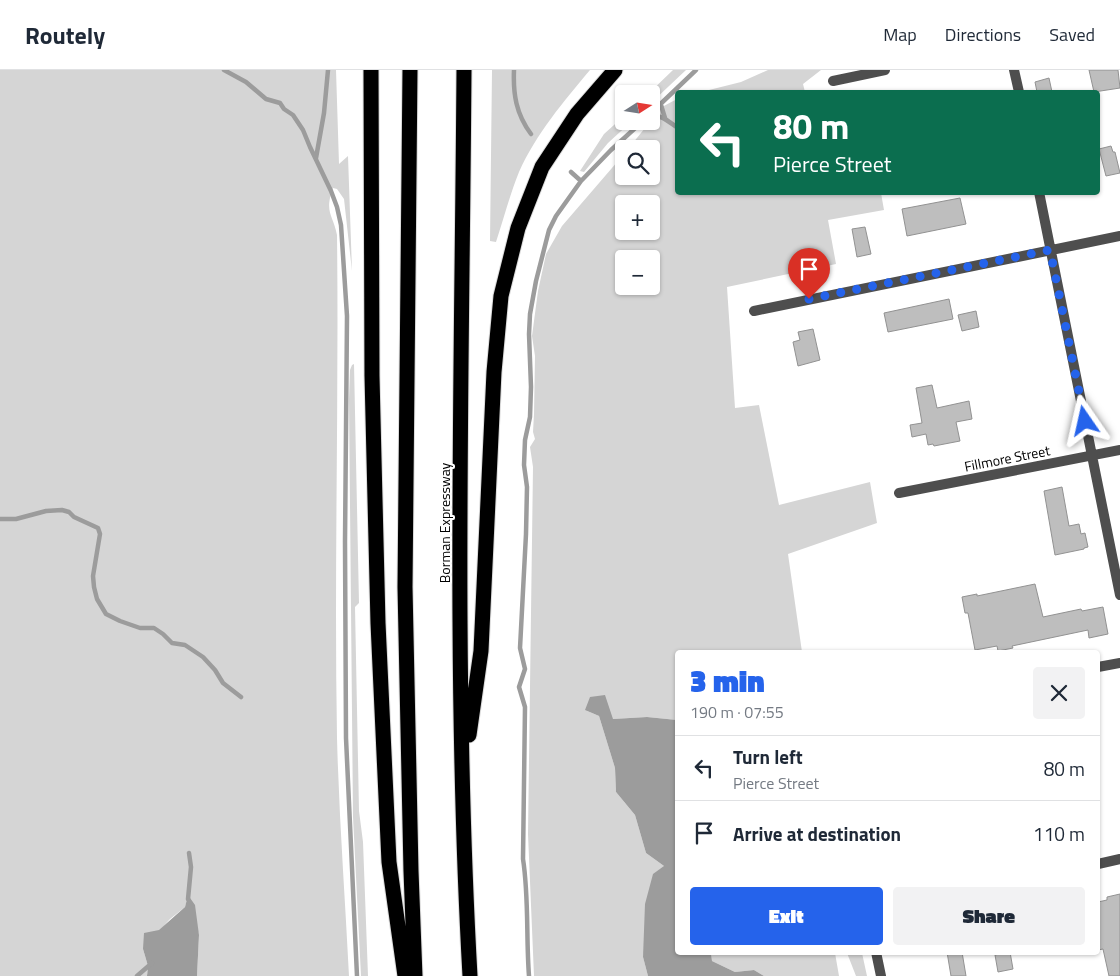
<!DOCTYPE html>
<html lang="en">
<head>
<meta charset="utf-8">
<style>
	:root { --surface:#fff; --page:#f2f2f3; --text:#1f2937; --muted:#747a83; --line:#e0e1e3; --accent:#2563eb }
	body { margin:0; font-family:"Titillium Web",sans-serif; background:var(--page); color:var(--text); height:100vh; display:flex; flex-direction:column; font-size:19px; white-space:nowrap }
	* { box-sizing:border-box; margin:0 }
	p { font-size:16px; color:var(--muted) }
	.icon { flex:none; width:28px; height:28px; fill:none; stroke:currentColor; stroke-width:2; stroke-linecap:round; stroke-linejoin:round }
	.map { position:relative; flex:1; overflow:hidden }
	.details { position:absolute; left:675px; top:580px; width:425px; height:305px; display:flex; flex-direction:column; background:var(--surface); border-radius:5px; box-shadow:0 1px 4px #0004 }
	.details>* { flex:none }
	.top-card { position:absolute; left:675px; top:20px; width:425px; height:105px; border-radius:5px; box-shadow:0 1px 4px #0004; background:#0b6e4f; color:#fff; overflow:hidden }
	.needle { width:32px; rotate:78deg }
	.buttons { position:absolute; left:615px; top:15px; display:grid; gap:10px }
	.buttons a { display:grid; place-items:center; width:45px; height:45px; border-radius:5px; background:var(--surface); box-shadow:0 1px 4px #0004; font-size:25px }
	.pin { position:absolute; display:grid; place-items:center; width:42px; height:42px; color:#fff; margin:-51px -21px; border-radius:50% 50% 50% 0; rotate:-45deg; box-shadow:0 0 5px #0007 }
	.pin .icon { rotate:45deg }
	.me { position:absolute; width:55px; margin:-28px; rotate:349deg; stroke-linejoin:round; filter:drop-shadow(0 0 4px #0008) }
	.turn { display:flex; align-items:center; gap:18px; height:105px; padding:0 15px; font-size:22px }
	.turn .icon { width:65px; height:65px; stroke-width:2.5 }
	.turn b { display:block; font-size:35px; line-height:42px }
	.round { display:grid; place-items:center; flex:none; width:52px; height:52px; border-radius:5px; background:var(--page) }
	.summary { display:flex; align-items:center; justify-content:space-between; height:85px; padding:0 15px }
	h1 { font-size:30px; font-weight:800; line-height:38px; color:var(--accent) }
	.primary-button { display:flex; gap:10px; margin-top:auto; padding:10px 15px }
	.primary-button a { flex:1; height:58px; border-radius:5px; background:var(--accent); color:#fff; font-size:20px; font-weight:800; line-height:58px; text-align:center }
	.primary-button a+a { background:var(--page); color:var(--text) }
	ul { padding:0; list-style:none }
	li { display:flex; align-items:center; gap:15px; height:65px; padding:0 15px; border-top:1px solid var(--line) }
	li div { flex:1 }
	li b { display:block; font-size:19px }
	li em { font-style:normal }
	header { display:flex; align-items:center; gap:30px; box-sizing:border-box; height:70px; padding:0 25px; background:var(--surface); border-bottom:1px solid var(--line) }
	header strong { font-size:24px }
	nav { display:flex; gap:28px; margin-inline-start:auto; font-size:18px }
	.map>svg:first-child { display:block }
	.green { fill:#d5d5d5; fill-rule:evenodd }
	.water { fill:#9c9c9c }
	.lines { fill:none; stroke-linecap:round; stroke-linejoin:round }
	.stream { stroke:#9c9c9c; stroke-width:4.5 }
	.building { fill:#bebebe; stroke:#929292 }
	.motorway-casing { stroke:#dbdbdb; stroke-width:17 }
	.minor { stroke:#4e4e4e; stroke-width:10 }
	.motorway { stroke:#000; stroke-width:15 }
	.route { stroke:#2563eb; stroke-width:9; stroke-dasharray:0 16.2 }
	.labels { text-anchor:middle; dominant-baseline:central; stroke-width:4; stroke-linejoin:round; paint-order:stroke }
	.street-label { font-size:14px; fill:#000; stroke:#fff }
</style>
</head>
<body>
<header>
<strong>Routely</strong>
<nav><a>Map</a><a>Directions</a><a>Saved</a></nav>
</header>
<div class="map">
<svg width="1120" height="906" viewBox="0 0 1120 906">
	<rect width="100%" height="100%" fill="#fff"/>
	<!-- green -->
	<path class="green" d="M 0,0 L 336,0 L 339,94 L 348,86 L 352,201 L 344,129 L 337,119 L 333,118 C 324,143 333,144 337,165 C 339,333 334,500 337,668 C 339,747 345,827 349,906 L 197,906 L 199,865 L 188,826 L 185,837 L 170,849 L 143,879 L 148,896 L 147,906 L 0,906 Z
		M 492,0 L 590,0 C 564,31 536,64 519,102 C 510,124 504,148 496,172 L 490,171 Z
		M 673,0 L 686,0 L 651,33 L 651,24 L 648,24 Z
		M 768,0 L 821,0 L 803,14 L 805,22 L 701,22 L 741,12 Z
		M 677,29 L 678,122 L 881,123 L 884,140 L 828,150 L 836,194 L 727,217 L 735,338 L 759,335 L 779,435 L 870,412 L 877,453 L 788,484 L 802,582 L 678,582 L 677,650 L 647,647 L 613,649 L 585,640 L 599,646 L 615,698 L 616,722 L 635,745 L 646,783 L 664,796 L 643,887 L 648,906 L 534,906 L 528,764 L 533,397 L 530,377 L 535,369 L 533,362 L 534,344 L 535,286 L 532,266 L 538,221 L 546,184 L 562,156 L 624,84 L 624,106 L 651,106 L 651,79 L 628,79 L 662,37 ZM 624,134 L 651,134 L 651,161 L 624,161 ZM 624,189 L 651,189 L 651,216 L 624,216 Z
		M 624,46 L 624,51 L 632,51 L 608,73 L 584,102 L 580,101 L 604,64 Z
		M 354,294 L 359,533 L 355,537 L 359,741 L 363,772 L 368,906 L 361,906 L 353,747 L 349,329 L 350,300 L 352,295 Z
		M 711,883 L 835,883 L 839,906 L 764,906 L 754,900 L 735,902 L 712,891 Z
		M 847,883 L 862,883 L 867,906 L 856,906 Z"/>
	<!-- water -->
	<path class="water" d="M 605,625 L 613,649 L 647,647 L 677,650 L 678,882 L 711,883 L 712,891 L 735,902 L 754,900 L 764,906 L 648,906 L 643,887 L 645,834 L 653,804 L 664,796 L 646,783 L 635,745 L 616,722 L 615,698 L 599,646 L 585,640 L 590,627 Z
		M 188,825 L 195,835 L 199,865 L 197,906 L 147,906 L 148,896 L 143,879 L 144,863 L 159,860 L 185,837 Z"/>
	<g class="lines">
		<!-- stream -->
		<path class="stream" d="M 224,0 L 246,12 L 266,29 L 280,33 L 284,39 L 293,45 L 303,60 L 310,77 L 331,121 L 337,137 L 341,155 L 347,246 L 345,472 L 346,668 L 357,906
			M 514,0 C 513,24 516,44 531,64
			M 661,35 L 665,48
			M 651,43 L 696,0
			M 651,45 C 662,45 669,52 678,58
			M 316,88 L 324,43 L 328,0
			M 571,102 L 581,111
			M 0,449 L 16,449 L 46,441 L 62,440 L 69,442 L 74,447 L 98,458 L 100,464 L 93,506 L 94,517 L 97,529 L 106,544 L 120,551 L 140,558 L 154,558 L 163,564 L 172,573 L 185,575 L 203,587 L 215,600 L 223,613 L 241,627
			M 188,829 L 191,797 L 189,783
			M 137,906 L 152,893
			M 529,906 C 526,867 529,827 523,789 L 525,637 L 519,617 L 525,599 L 520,578 L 526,464 L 527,417 L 524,395 L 525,370 L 530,347 L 531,317 L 529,264 L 530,244 L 536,211 L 549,160 L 556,146 L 581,111 L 611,80 L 643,51"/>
	</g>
	<!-- building -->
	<path class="building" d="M 1089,0 L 1118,0 L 1120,18 L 1094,22 Z
		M 1049,8 L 1052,22 L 1037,22 L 1035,12 Z
		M 1111,76 L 1113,82 L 1115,82 L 1120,103 L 1106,106 L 1099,79 Z
		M 960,128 L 966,154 L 907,166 L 902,139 Z
		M 865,157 L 871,184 L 857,187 L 852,159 Z
		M 949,229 L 953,249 L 888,262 L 884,243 Z
		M 976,241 L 979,257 L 962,261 L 958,245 Z
		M 813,259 L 820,290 L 798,296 L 793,272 L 800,270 L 798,262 Z
		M 932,315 L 937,338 L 969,331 L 972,349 L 956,352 L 960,371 L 934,376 L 933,374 L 928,375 L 926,364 L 912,367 L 910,355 L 922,353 L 916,318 Z
		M 1062,417 L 1069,456 L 1079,454 L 1081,464 L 1085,463 L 1088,477 L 1084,478 L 1084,479 L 1055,485 L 1044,421 Z
		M 1035,514 L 1043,547 L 1081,539 L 1082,541 L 1103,537 L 1108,564 L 1089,568 L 1088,560 L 1012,576 L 1013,578 L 998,581 L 997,576 L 975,580 L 968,543 L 965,543 L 962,527 L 977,524 L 977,526 Z
		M 1120,824 L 1120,906 L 1109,906 L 1103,879 L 1098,880 L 1098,832 L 1107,830 L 1107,827 Z
		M 947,882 L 962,882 L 966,906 L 951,906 Z
		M 1010,882 L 1013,899 L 998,902 L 995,885 Z"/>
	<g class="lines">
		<defs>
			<path id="motorway" d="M 371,0 L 372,306 L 378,553 L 389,792 L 405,906
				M 410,0 L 405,517 L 411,801 L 415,906
				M 464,0 C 462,302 453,604 470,906
				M 469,665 L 481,581 L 494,302 L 501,226 L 518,158 L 542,97 L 577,44 L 615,0"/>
		</defs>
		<!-- motorway casing -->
		<use href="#motorway" class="motorway-casing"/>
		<!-- minor -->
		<path class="minor" d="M 1014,0 L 1019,22
			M 833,11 L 885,0
			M 1039,122 L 1120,525
			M 754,241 L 1120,166
			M 899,423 L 1120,380
			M 1098,597 L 1120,593
			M 1098,794 L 1120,789
			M 876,882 L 881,906"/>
		<!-- motorway -->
		<use href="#motorway" class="motorway"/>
	</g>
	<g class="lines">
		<!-- route -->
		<path class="route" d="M 809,229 L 1050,180 L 1085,351"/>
	</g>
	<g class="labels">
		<!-- street labels -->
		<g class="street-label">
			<text transform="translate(1007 388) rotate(-11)">Fillmore Street</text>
			<text transform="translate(444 453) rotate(-90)">Borman Expressway</text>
		</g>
	</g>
</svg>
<div class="buttons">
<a><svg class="needle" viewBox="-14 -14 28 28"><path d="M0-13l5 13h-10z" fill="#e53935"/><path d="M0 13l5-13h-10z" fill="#747a83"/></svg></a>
<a><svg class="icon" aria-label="search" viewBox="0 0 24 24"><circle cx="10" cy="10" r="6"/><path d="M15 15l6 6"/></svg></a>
<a>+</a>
<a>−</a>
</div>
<div class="pin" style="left:809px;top:229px;background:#d93025"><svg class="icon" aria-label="arrive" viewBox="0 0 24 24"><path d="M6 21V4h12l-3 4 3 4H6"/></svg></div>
<svg class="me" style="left:1085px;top:351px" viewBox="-20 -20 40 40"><path d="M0-17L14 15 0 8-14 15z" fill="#2563eb" stroke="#fff" stroke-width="4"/></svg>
<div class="top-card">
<div class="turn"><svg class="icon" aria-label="left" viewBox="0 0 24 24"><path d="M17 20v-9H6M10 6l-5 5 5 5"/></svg><div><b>80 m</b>Pierce Street</div></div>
</div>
<section class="details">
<div class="summary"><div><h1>3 min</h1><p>190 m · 07:55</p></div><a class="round"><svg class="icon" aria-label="close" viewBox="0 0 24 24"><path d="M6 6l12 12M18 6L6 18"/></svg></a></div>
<ul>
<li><svg class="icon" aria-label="left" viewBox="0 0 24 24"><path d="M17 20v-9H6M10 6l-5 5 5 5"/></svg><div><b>Turn left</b><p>Pierce Street</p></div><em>80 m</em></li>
<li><svg class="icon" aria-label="arrive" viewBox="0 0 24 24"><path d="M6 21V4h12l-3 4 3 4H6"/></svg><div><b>Arrive at destination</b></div><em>110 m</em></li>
</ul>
<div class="primary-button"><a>Exit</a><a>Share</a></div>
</section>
</div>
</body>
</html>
